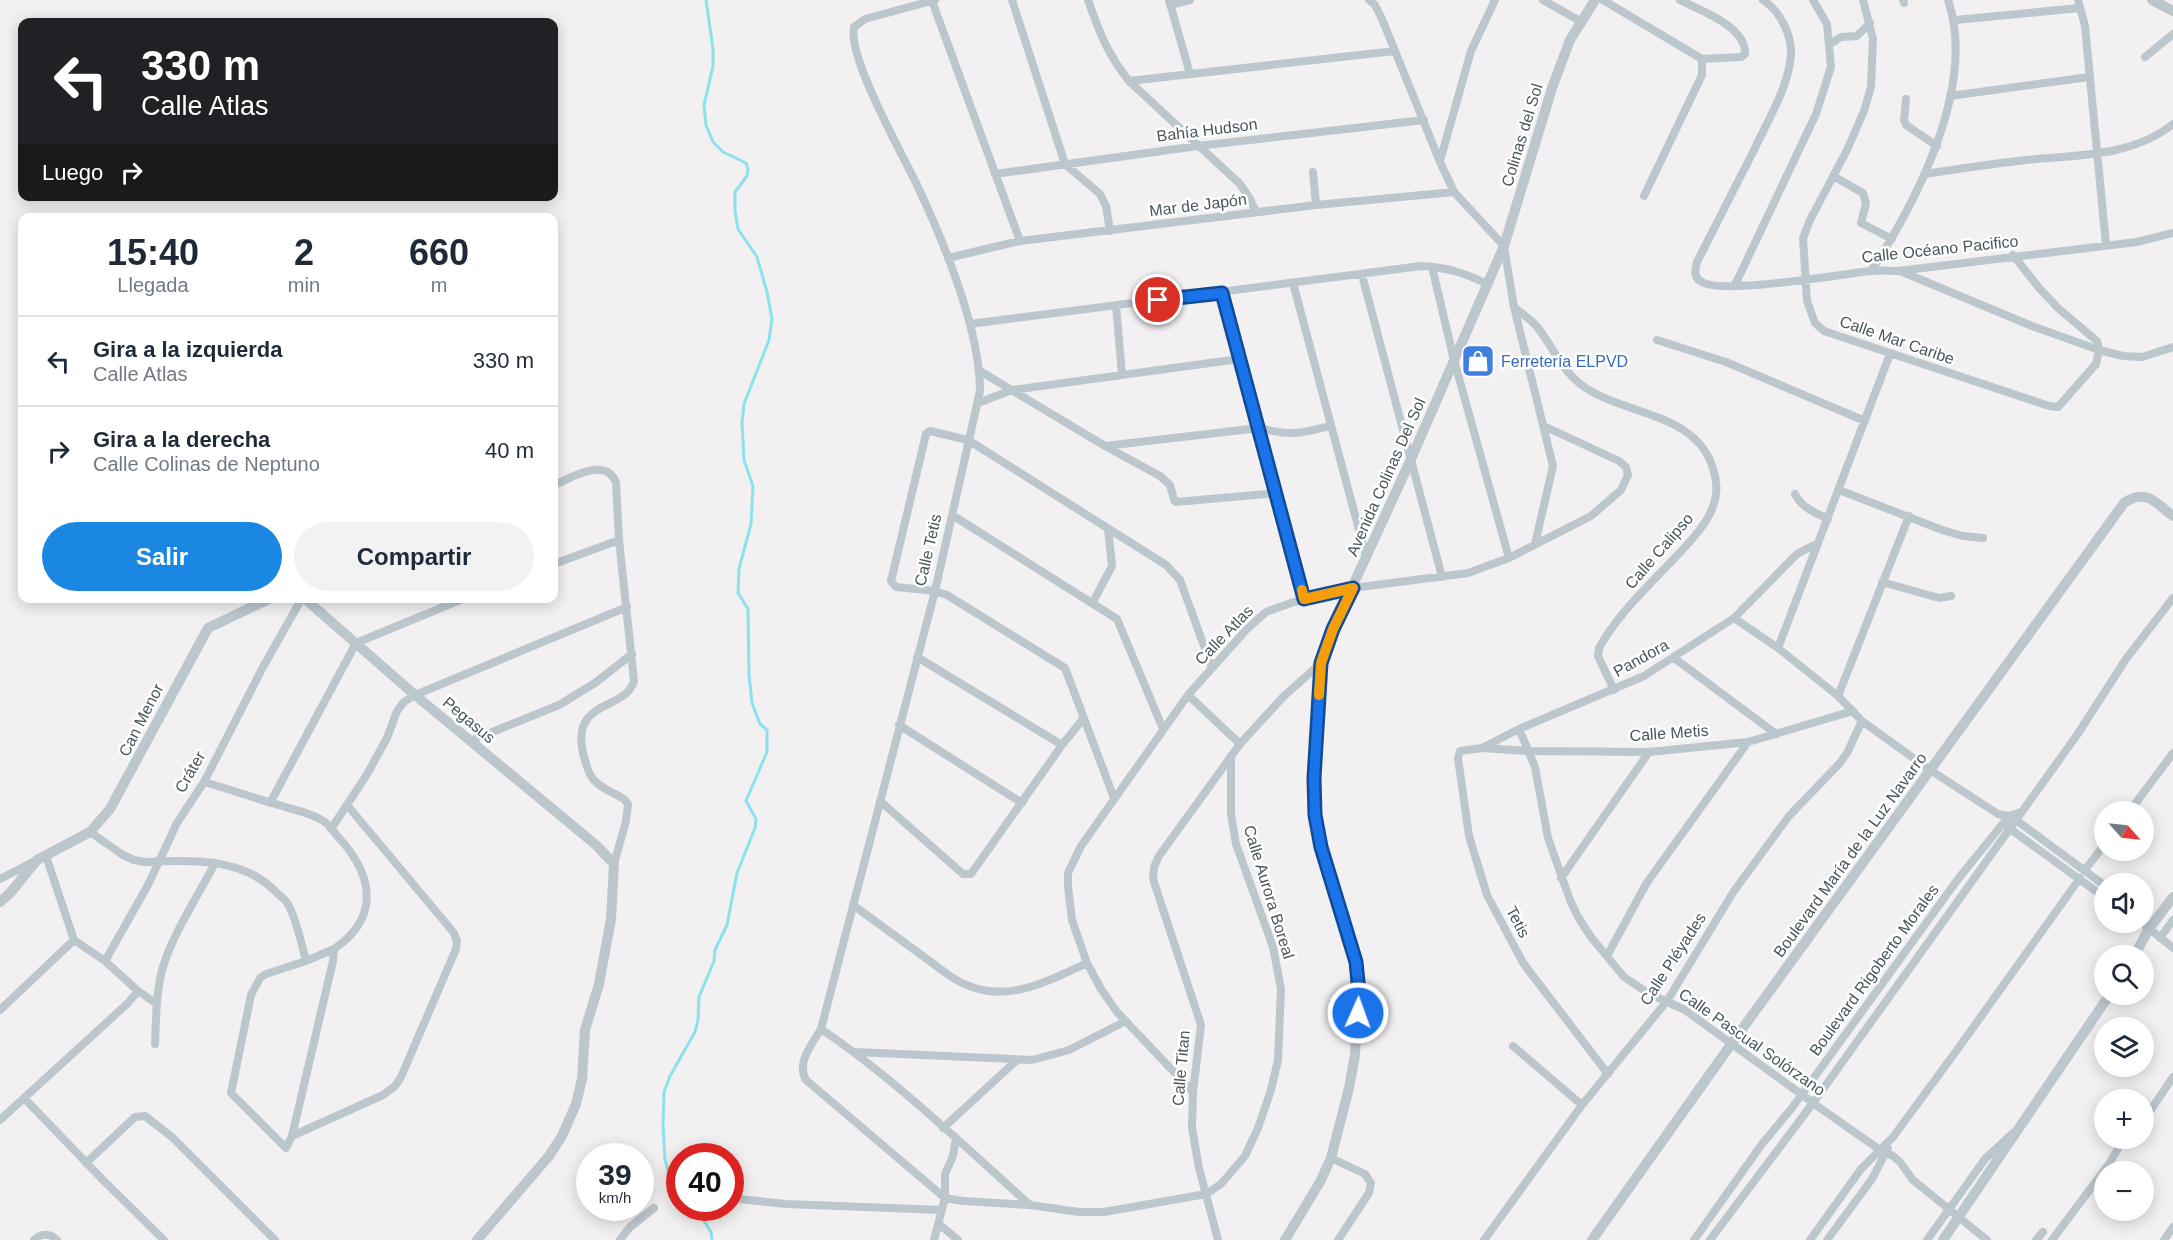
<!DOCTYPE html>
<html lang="es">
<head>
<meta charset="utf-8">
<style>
	:root { --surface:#fff; --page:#f2f2f3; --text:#1f2937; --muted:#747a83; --line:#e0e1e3; --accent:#1a87e3 }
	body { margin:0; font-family:Helvetica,sans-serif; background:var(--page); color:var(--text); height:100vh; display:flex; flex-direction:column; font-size:22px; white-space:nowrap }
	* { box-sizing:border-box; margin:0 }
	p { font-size:20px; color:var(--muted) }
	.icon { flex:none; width:33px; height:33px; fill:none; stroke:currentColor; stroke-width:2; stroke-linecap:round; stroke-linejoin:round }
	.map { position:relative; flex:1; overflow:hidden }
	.drawer { position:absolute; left:18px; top:213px; width:540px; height:390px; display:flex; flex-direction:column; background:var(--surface); border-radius:12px; box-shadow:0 3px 15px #0003 }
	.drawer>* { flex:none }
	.banner { position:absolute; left:18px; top:18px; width:540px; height:183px; border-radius:12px; box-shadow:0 3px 15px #0003; background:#202124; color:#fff; overflow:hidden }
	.needle { width:39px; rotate:117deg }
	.buttons { position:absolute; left:2094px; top:801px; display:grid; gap:12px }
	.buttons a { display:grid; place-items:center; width:60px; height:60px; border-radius:50%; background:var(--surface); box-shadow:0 3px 15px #0003; font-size:30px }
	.speed { position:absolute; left:576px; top:1143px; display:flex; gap:12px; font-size:30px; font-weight:700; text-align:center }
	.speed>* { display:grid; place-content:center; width:78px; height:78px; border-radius:50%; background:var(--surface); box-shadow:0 3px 15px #0003; line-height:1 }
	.speed small { font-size:15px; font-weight:400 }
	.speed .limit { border:9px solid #d22; background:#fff; color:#111 }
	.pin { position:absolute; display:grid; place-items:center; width:51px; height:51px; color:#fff; margin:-26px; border:3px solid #fff; border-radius:50%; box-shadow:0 2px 6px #0007 }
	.me { position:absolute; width:66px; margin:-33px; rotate:2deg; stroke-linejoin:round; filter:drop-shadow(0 0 4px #0008) }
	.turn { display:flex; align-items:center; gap:21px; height:126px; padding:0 24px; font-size:27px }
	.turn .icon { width:78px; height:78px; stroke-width:2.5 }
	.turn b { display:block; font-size:42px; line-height:51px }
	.then { display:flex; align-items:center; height:57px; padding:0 24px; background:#0003; gap:12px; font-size:22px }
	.eta { display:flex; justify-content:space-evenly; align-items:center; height:102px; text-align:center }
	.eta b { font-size:36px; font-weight:700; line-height:42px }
	.cta { display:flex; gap:12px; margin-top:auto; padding:12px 24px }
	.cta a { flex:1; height:69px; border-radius:36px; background:var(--accent); color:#fff; font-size:24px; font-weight:700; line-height:69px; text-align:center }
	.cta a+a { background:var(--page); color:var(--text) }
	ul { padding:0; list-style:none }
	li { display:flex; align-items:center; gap:18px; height:90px; padding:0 24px; border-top:2px solid var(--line) }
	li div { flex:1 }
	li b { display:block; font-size:22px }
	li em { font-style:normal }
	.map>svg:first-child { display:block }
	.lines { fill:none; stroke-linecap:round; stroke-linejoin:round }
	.stream { stroke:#8ce2ec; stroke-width:3 }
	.minor { stroke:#bcc6cd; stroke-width:8 }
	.tertiary { stroke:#bcc6cd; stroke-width:10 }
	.route-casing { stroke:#114b97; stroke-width:15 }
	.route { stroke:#1a73e8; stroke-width:10 }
	.slow { stroke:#f59e0b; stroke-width:10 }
	.labels { text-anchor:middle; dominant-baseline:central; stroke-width:5; stroke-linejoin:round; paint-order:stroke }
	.street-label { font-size:16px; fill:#48565e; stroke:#fff }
	.shop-label { font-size:16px; fill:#366cbe; stroke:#fff; text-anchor:start }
</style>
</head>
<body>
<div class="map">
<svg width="2173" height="1240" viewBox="0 0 2173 1240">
	<rect width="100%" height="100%" fill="#f2f0f0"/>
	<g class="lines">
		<!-- stream -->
		<path class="stream" d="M 680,1190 L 670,1179 L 665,1159 L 663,1126 L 664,1092 L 670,1076 L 695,1032 L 698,1020 L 699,997 L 714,961 L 715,950 L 727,925 L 737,873 L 755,828 L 756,819 L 746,801 L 767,752 L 767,730 L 760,724 L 752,703 L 749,675 L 748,609 L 738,593 L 739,569 L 751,524 L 753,486 L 744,460 L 742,423 L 744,404 L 769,340 L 772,319 L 767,292 L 757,257 L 738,229 L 735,211 L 735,192 L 747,176 L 748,169 L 746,163 L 723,152 L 713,142 L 706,125 L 704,105 L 713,66 L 713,49 L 706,0
			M 696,1208 L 711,1232 L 712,1240"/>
		<!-- minor -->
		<path class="minor" d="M 935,0 L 865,19 L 854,27 C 847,57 903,155 918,187 C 944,243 980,329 980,391 L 935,591 L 821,1029 C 812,1044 796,1063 806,1080 L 945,1198
			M 1012,0 L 1065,164 L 1100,194 L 1106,206 L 1110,231
			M 1088,0 C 1100,34 1107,53 1129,81 L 1240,184 L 1250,199 L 1256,212
			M 1169,0 L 1190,74
			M 1369,0 L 1375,5 L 1382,19 L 1440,162 L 1454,192 L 1504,246 L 1514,307 L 1553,466 L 1535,544
			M 1543,0 L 1580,21
			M 1603,0 L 1702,59 L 1741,57 L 1745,54 C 1746,26 1701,11 1680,0
			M 1763,0 C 1780,11 1792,35 1791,55 C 1789,86 1767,122 1754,150 C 1735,187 1716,225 1697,262 C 1695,270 1693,277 1702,282 C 1722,295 1841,274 1871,271 C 1880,270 1889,271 1898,271 L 2137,242 L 2173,233
			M 1863,0 L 1873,39 L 1871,87 L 1864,111 L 1847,150 L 1810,220 L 1803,238 L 1807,301 L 1815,323 L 1824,331 L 2049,406 L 2058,407 L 2096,364 L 2099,350 L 2097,341 L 2059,309 L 2040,289 L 2013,255
			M 1903,0 L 1904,3
			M 2078,0 L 2085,26 L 2106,245
			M 932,1 L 1020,241
			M 1170,5 L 1190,0
			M 1955,20 L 2080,8
			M 1830,44 L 1841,37 L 1857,36 L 1870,23
			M 2145,57 L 2173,34
			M 1129,81 L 1395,51
			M 1950,96 L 2089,77
			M 1906,99 L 1904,120 L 1906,125 L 1937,146
			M 1440,161 L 1471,51 L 1495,0
			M 1313,172 L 1316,205
			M 995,174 L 1198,146 L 1424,120
			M 1925,174 C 1958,169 1992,164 2026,160 C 2076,155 2132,157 2173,124
			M 1833,176 L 1863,193 L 1866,203 L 1861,223 L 1892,239
			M 1644,196 L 1702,75 L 1702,59
			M 948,258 L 1020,241 L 1316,205 L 1454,192
			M 1432,267 L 1454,360 L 1509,558
			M 1871,271 C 1917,201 1977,85 1948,0
			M 1900,271 L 2032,326 L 2099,350 L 2123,356 L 2142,357 L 2173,347
			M 1362,275 L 1442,577
			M 1293,283 L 1366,556
			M 1735,285 L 1816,114 L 1831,67 L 1827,24 L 1813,0
			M 1222,293 L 1304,599
			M 1116,305 L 1122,375
			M 1514,307 C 1522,314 1532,320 1538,328 C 1552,346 1561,368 1579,383 C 1619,416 1699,410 1714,472 C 1719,488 1716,504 1707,519 C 1697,536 1682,550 1669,564 C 1644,590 1616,617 1599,648 L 1598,656 L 1614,690
			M 970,324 L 1421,266 C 1446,267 1465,273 1487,284
			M 1657,340 L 1726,362 L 1865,421
			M 980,371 L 1105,446 L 1160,476 L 1170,485 L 1174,500 L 1176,502 L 1277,493
			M 978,403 L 1012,390 L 1239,359
			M 1105,446 L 1259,428 C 1291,436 1298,434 1330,426
			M 554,485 C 571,478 605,456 616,482 L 619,540 L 634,681 C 626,711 571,698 583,753 C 591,786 596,783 624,799 L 628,804 L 626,821 L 614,864
			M 1839,490 L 1942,530 L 1963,536 L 1983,538
			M 1795,494 C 1802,508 1814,512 1828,519
			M 952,515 L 1117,619 L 1163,729
			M 554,564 L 619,540
			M 1882,582 L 1939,598 L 1951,596
			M 1093,602 L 1112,566 L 1108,529
			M 1734,618 L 1778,648 L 1838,696 L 1862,721 L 1930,770 L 1998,814 L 2009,816 L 2016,820 L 2104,885
			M 1778,648 L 1890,354
			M 917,657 L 1062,745
			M 1674,658 L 1776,734
			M 1188,695 L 1240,744
			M 1838,696 L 1909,516
			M 899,725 L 1022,803
			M 1519,729 L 1535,767 L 1548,838 L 1570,900 L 1578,917 L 1591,937 L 1624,977 L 1648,993 L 1685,1010 L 1823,1110 L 1880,1150 L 1893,1156 L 1900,1162 L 1913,1180 L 1987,1240
			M 470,741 L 559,705 L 595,683 L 632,654
			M 1482,748 L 1528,751 L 1649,752 L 1748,742 L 1853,711
			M 204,782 C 229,789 254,798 279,805 C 293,810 314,813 326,823 C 331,827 336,835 341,840 C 374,878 379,918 334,949 L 333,961 L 292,1136 L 286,1148 L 231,1093 L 251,995 L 260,978 L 266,974 L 306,961 L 334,949
			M 1114,798 L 1065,668 L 947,595 L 935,591 L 896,587 L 891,581 L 926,434 L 930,431 L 968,440 L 1166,565 L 1180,580 L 1212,668
			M 880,801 L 963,874 L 971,874 L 1062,745 L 1083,719
			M 270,803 L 356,643 L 465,598
			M 2129,812 L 2173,753
			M 2006,826 L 2104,897
			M 331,829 L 366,776 L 387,738 L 397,711 L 404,702 L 415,695 L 627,607
			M 90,832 L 123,855 L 134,860 L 145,862 C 189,860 242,857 275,891 C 279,895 285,899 288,904 C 297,921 301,942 306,961
			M 46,856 L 74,940 L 105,961 L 138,991 L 157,1004
			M 2085,870 L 2104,845
			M 1561,878 L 1649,752
			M 0,879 L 37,860
			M 853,905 L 950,976 C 998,1008 1040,985 1087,963
			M 2141,922 L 2173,948
			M 2160,938 L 2173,920
			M 1607,956 L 1646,884 L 1748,742
			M 105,961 L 148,885 L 177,823 L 204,782 L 263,667 L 302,598
			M 0,1010 L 74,940
			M 821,1029 C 895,1079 963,1145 1030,1205
			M 155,1044 C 156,1020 156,994 162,970 C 171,937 199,894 215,863
			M 1513,1046 L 1582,1105
			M 855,1052 L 1032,1060 L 1069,1050 L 1126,1021
			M 1608,1074 L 1523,963 L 1487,895 L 1469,836 L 1458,758 L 1460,751 L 1482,748 L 1519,729 L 1644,676 L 1734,618 L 1797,554 L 1818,543
			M 1193,1092 L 1117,1012 L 1101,989 L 1087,963 L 1072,920 L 1068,887 L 1068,873 L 1081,846 L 1188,695 L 1246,630 L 1266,612 L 1294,602 L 1353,588 L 1468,573 L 1509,558 L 1591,516 L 1621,490 L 1628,475 L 1626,467 L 1619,461 L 1544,426
			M 24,1098 L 104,1181 L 164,1240
			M 0,1120 L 128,1003 L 138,991
			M 2144,1120 L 2173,1077
			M 943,1128 L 1016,1061
			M 292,1136 L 383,1095 L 395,1086 L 401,1077 L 456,949 L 457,941 L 454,933 L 347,805
			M 1331,1158 L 1365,1174 L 1371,1183 L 1369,1193 L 1338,1240
			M 86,1163 L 135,1117 L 145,1116 L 172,1137 L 275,1240
			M 730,1198 L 786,1204 L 942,1210
			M 945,1198 L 963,1201 L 1030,1205 L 1079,1212 L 1104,1212 L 1206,1194 L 1221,1184 L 1245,1156 L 1258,1128 L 1271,1090 L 1278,1060 L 1281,989 L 1273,947 L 1236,844 L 1231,814 L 1231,756
			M 939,1224 L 958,1240
			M 34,1240 C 41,1233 50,1233 57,1240
			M 620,1240 L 630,1227 L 654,1208
			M 934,1240 L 945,1198 L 945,1174 L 953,1156 L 956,1138
			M 1218,1240 L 1199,1168 L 1192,1128 L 1193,1092 L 1201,1025 L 1153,879 L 1154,867 L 1159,856 L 1240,744 L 1283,697 L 1321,663
			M 1484,1240 L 1582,1105 L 1667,1001 L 1734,891 L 1789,816 L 1839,764 L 1847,753 L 1862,721
			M 1694,1240 L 1762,1144 L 1792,1108 L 1958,879 L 2009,816 L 2021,812
			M 1710,1240 L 1813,1103 L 2077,735 L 2126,659 L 2173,598
			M 1810,1240 L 1861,1169 L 1893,1137 L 1957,1050 L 2080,878
			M 1827,1240 L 1872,1179 L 1888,1148
			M 1927,1240 L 1985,1159 L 2013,1133
			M 2036,1240 L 2043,1232
			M 2052,1240 L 2109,1164 L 2124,1138
			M 2164,1240 L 2173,1227"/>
		<!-- tertiary -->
		<path class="tertiary" d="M 2152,0 L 2173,11
			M 304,598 L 415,695 L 596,845 L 614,864 L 611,919 L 599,984 L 585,1030 L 582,1079 L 576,1104 L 562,1136 L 549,1156 L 477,1240
			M 0,902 L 11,892 L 37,860 L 90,832 L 110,809 L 208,628 L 271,598
			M 2134,956 L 2149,929 L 2173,897
			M 1285,1240 L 1320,1182 L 1331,1158 L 1349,1088 L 1355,1055 L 1359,992 L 1356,962 L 1321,847 L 1315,815 L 1314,778 L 1321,663 L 1333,629 L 1411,459 L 1504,246 L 1553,85 L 1570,40 L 1595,0
			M 1592,1240 L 1732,1043 L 2124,503 C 2146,488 2156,503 2173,516
			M 1943,1240 L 2110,994"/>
	</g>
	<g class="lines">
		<defs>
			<path id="route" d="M 1158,300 L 1222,293 L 1304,599 L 1353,588 L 1333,629 L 1321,663 L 1314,778 L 1315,815 L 1321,847 L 1356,962 L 1359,992 L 1358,1013"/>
		</defs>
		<!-- route casing -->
		<use href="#route" class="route-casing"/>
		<!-- route -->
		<use href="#route" class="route"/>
		<!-- slow -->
		<path class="slow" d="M 1302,590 L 1304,599 L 1353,588 L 1333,629 L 1321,663 L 1319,695"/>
	</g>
	<!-- icons -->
	<defs>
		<symbol id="shop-square" viewBox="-11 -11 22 22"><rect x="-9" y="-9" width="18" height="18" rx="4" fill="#3f7fe0" stroke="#fff"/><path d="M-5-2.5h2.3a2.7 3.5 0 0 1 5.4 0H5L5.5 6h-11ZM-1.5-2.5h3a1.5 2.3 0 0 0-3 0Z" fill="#fff"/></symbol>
	</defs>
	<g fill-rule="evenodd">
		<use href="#shop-square" x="1459" y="342" width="38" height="38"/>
	</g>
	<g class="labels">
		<!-- street labels -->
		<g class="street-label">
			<text transform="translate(1207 130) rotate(-7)">Bahía Hudson</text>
			<text transform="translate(1522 135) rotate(-73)">Colinas del Sol</text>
			<text transform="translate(1198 205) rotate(-7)">Mar de Japón</text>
			<text transform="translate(1940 249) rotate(-6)">Calle Océano Pacifico</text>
			<text transform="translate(1897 340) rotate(19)">Calle Mar Caribe</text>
			<text transform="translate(1386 477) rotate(-66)">Avenida Colinas Del Sol</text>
			<text transform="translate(928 550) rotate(-77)">Calle Tetis</text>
			<text transform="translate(1659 551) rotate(-49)">Calle Calipso</text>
			<text transform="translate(1224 635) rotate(-46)">Calle Atlas</text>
			<text transform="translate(1641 658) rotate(-29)">Pandora</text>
			<text transform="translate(141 720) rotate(-63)">Can Menor</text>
			<text transform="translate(469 720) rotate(40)">Pegasus</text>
			<text transform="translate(1669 733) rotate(-4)">Calle Metis</text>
			<text transform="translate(190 772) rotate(-60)">Cráter</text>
			<text transform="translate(1850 855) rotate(-54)">Boulevard María de la Luz Navarro</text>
			<text transform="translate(1269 892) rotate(73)">Calle Aurora Boreal</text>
			<text transform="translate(1518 922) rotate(62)">Tetis</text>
			<text transform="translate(1673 959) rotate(-57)">Calle Pléyades</text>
			<text transform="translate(1874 970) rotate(-54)">Boulevard Rigoberto Morales</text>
			<text transform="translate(1752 1042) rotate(35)">Calle Pascual Solórzano</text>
			<text transform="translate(1181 1068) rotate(-85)">Calle Titan</text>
		</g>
		<!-- shop labels -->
		<g class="shop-label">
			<text x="1501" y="361">Ferretería ELPVD</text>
		</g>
	</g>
</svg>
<div class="buttons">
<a><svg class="needle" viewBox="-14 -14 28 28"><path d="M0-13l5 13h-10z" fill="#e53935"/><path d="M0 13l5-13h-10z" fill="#747a83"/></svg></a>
<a><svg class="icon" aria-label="sound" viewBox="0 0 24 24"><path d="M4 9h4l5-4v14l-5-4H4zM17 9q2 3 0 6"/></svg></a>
<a><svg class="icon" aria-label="search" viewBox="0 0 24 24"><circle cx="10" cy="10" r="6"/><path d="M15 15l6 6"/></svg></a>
<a><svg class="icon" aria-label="layers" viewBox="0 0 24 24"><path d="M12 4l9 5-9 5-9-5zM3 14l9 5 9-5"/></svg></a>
<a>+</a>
<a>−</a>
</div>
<div class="speed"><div>39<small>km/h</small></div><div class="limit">40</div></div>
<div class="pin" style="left:1158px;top:300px;background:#d93025"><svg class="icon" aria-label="arrive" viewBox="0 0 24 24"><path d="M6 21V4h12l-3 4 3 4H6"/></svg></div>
<svg class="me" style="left:1358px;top:1013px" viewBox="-20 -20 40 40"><circle r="17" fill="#1a73e8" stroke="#fff" stroke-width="3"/><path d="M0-11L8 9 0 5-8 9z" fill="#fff"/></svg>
<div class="banner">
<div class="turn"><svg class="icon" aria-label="left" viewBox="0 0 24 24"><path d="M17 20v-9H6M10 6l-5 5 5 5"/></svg><div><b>330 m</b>Calle Atlas</div></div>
<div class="then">Luego<svg class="icon" aria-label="right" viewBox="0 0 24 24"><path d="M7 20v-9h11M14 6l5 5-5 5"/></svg></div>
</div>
<section class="drawer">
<div class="eta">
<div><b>15:40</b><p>Llegada</p></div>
<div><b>2</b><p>min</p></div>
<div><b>660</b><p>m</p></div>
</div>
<ul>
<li><svg class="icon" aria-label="left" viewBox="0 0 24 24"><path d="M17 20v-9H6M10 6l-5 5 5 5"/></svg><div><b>Gira a la izquierda</b><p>Calle Atlas</p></div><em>330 m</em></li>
<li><svg class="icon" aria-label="right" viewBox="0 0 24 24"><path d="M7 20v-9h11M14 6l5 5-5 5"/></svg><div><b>Gira a la derecha</b><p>Calle Colinas de Neptuno</p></div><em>40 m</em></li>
</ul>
<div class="cta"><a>Salir</a><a>Compartir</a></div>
</section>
</div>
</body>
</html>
